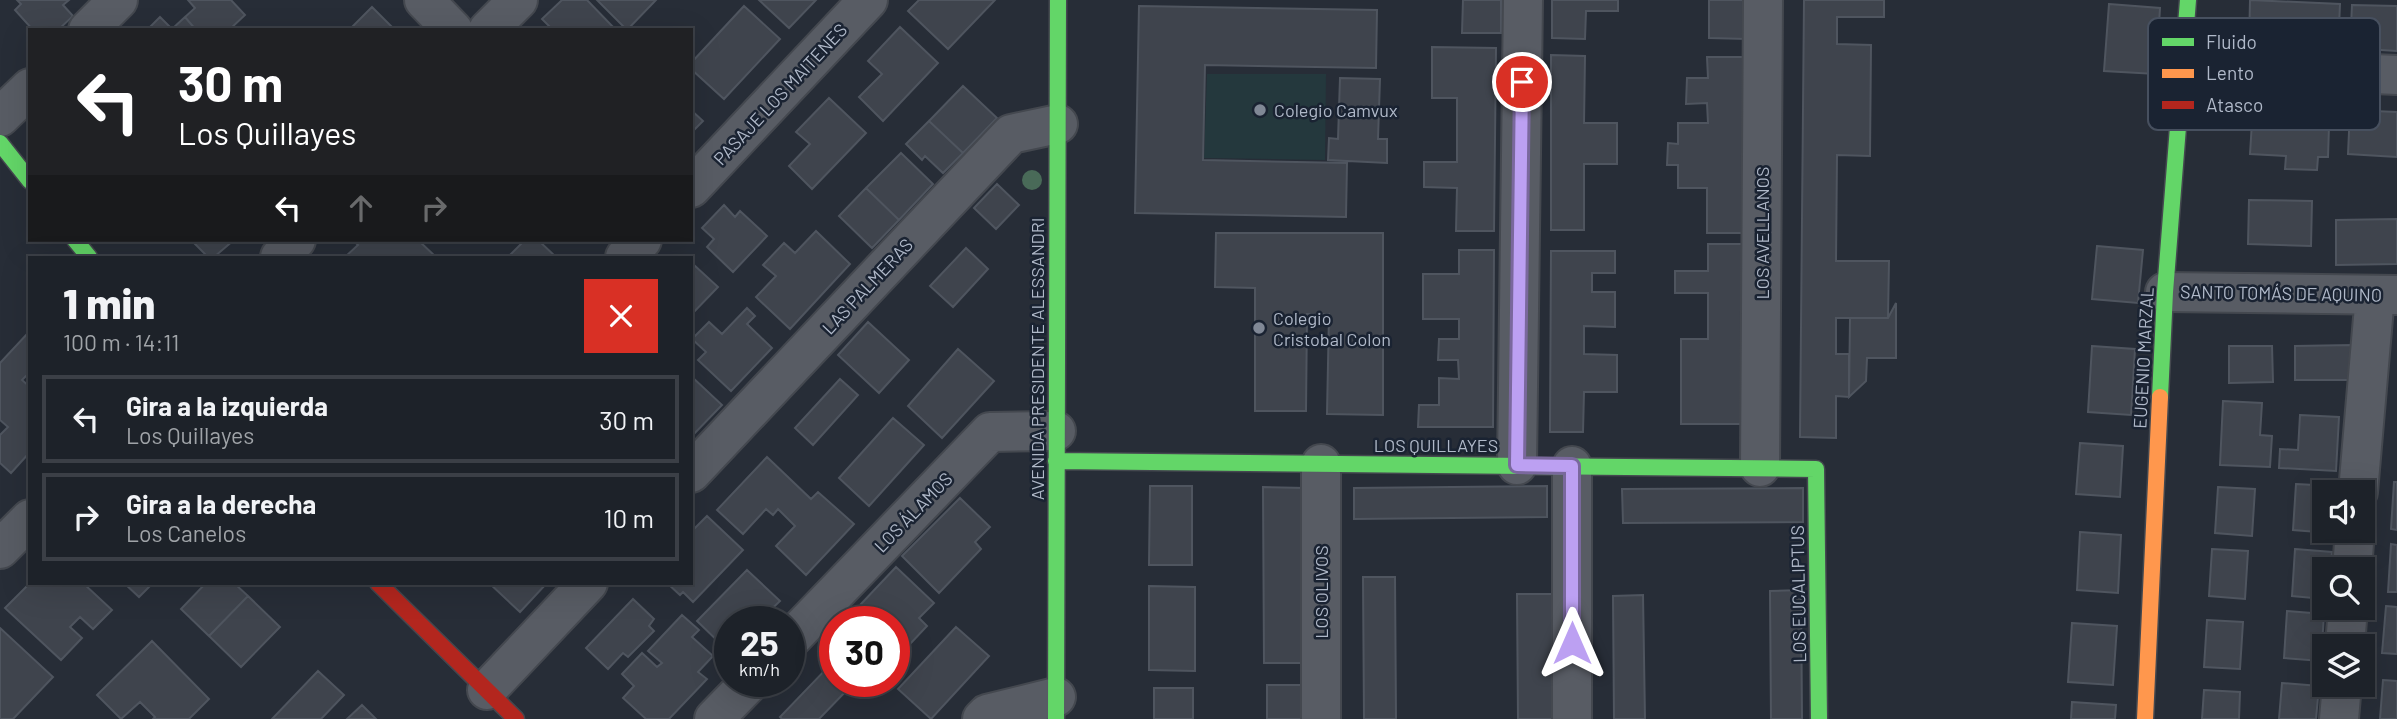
<!DOCTYPE html>
<html lang="es">
<head>
<meta charset="utf-8">
<style>
	:root { --surface:#1d2229; --page:#252a31; --text:#f1f3f6; --muted:#a0a4a8; --line:#3b3f46 }
	body { margin:0; font-family:Barlow,sans-serif; background:var(--page); color:var(--text); height:100vh; display:flex; flex-direction:column; font-size:26px; white-space:nowrap }
	* { box-sizing:border-box; margin:0 }
	p { font-size:23px; color:var(--muted) }
	.icon { flex:none; width:38px; height:38px; fill:none; stroke:currentColor; stroke-width:2; stroke-linecap:round; stroke-linejoin:round }
	.map { position:relative; flex:1; overflow:hidden }
	.side { position:absolute; left:28px; top:256px; width:665px; height:329px; display:flex; flex-direction:column; background:var(--surface); border-radius:0px; box-shadow:0 7px 28px #0002,0 0 0 2px var(--line) }
	.side>* { flex:none }
	.banner { position:absolute; left:28px; top:28px; width:665px; height:214px; border-radius:0px; box-shadow:0 7px 28px #0002,0 0 0 2px var(--line); background:#202124; color:#fff; overflow:hidden }
	.controls { position:absolute; left:2312px; top:480px; display:grid; gap:14px }
	.controls a { display:grid; place-items:center; width:63px; height:63px; border-radius:0px; background:var(--surface); box-shadow:0 7px 28px #0002,0 0 0 2px var(--line); font-size:35px }
	.speed { position:absolute; left:714px; top:606px; display:flex; gap:14px; font-size:35px; font-weight:700; text-align:center }
	.speed>* { display:grid; place-content:center; width:91px; height:91px; border-radius:50%; background:var(--surface); box-shadow:0 7px 28px #0002,0 0 0 2px var(--line); line-height:1 }
	.speed small { font-size:18px; font-weight:400 }
	.speed .limit { border:10px solid #d22; background:#fff; color:#111 }
	.pin { position:absolute; display:grid; place-items:center; width:60px; height:60px; color:#fff; margin:-30px; border:4px solid #fff; border-radius:50%; box-shadow:0 2px 7px #0007 }
	.me { position:absolute; width:77px; margin:-38px; rotate:0deg; stroke-linejoin:round; filter:drop-shadow(0 0 5px #0008) }
	.turn { display:flex; align-items:center; gap:24px; height:147px; padding:0 35px; font-size:32px }
	.turn .icon { width:91px; height:91px; stroke-width:2.5 }
	.turn b { display:block; font-size:49px; line-height:60px }
	.lanes { display:flex; align-items:center; height:66px; padding:0 35px; background:#0003; justify-content:center; gap:35px; direction:ltr }
	.lanes .off { opacity:.35 }
	.round { display:grid; place-items:center; flex:none; width:74px; height:74px; border-radius:0px; background:var(--page) }
	.overview { display:flex; align-items:center; justify-content:space-between; height:119px; padding:0 35px }
	h1 { font-size:42px; font-weight:800; line-height:52px }
	ul { padding:0; list-style:none }
	li { display:flex; align-items:center; gap:21px; height:88px; margin:0 14px 10px; padding:0 21px; border:4px solid var(--line); border-radius:0px }
	li div { flex:1 }
	li b { display:block; font-size:26px }
	li em { font-style:normal }
	.map>svg:first-child { display:block }
	.green { fill:#24383d }
	.building { fill:#3f444d; stroke:#4f555f; stroke-width:2 }
	.lines { fill:none; stroke-linecap:round; stroke-linejoin:round }
	.street-casing { stroke:#44484f; stroke-width:42 }
	.fast-casing { stroke:#44484f; stroke-width:19 }
	.slow-casing { stroke:#44484f; stroke-width:19 }
	.jam-casing { stroke:#44484f; stroke-width:19 }
	.street { stroke:#585c64; stroke-width:38 }
	.fast { stroke:#63d668; stroke-width:16 }
	.slow { stroke:#ff974d; stroke-width:16 }
	.jam { stroke:#b3261e; stroke-width:16 }
	.tree { fill:#496a58 }
	.route-casing { stroke:#7a689d; stroke-width:18 }
	.route { stroke:#bca0f2; stroke-width:12 }
	.poi-dot { fill:#808896; stroke:#1a2332; stroke-width:2.5 }
	.labels { text-anchor:middle; dominant-baseline:central; stroke-width:5; stroke-linejoin:round; paint-order:stroke }
	.street-label { font-size:18px; fill:#b0b9c9; stroke:#1a2332 }
	.poi-label { font-size:18px; fill:#b0b9c9; stroke:#1a2332; text-anchor:start }
	.key { fill:#1a2332; stroke:#47505f; stroke-width:2 }
	.key-label { font-size:19px; fill:#b0b9c9 }
</style>
</head>
<body>
<div class="map">
<svg width="2397" height="719" viewBox="0 0 2397 719">
	<rect width="100%" height="100%" fill="#272d37"/>
	<!-- green -->
	<path class="green" d="M 1207,74 L 1326,74 L 1325,160 L 1204,158 Z"/>
	<!-- building -->
	<path class="building" d="M 17,0 L 69,0 L 63,5 L 73,16 L 58,30 L 33,30 L 15,10 L 21,4 Z
		M 188,0 L 231,0 L 245,15 L 229,30 L 196,30 L 185,17 L 195,8 Z
		M 562,0 L 587,0 L 616,30 L 553,30 L 542,19 Z
		M 597,0 L 656,0 L 627,30 Z
		M 759,0 L 816,0 L 789,28 Z
		M 919,0 L 995,0 L 948,49 L 908,11 Z
		M 1463,0 L 1501,0 L 1501,33 L 1462,33 Z
		M 1552,0 L 1618,0 L 1618,11 L 1586,11 L 1585,39 L 1552,38 Z
		M 1709,0 L 1747,0 L 1747,39 L 1709,38 Z
		M 1804,0 L 1884,0 L 1884,17 L 1837,17 L 1837,44 L 1871,45 L 1870,156 L 1837,155 L 1836,261 L 1889,261 L 1888,318 L 1836,318 L 1836,354 L 1849,354 L 1849,397 L 1836,396 L 1836,438 L 1800,437 Z
		M 2250,0 L 2340,4 L 2338,49 L 2249,46 Z
		M 2109,4 L 2160,8 L 2156,74 L 2104,71 Z
		M 2352,5 L 2397,6 L 2397,51 L 2350,48 Z
		M 744,6 L 780,39 L 724,99 L 691,69 L 691,63 Z
		M 1139,6 L 1377,10 L 1376,68 L 1205,65 L 1203,160 L 1347,163 L 1346,217 L 1135,213 Z
		M 372,7 L 395,30 L 349,30 Z
		M 160,17 L 172,29 L 185,17 L 196,30 L 147,30 Z
		M 900,27 L 938,63 L 883,121 L 859,97 L 882,74 L 868,61 Z
		M 1432,47 L 1496,48 L 1494,231 L 1456,231 L 1457,188 L 1424,187 L 1424,162 L 1457,162 L 1457,98 L 1432,98 Z
		M 1551,55 L 1585,56 L 1584,123 L 1617,123 L 1617,164 L 1584,164 L 1584,230 L 1551,230 Z
		M 1707,57 L 1748,57 L 1747,233 L 1707,233 L 1707,188 L 1678,188 L 1678,165 L 1667,165 L 1668,143 L 1678,144 L 1678,123 L 1708,123 L 1707,103 L 1686,104 L 1687,78 L 1708,78 Z
		M 1340,78 L 1380,79 L 1378,139 L 1387,139 L 1387,163 L 1328,160 L 1329,138 L 1338,139 Z
		M 963,86 L 997,118 L 963,153 L 929,121 Z
		M 829,98 L 866,133 L 812,189 L 789,166 L 810,144 L 796,132 Z
		M 691,110 L 703,121 L 691,133 Z
		M 2350,110 L 2397,112 L 2397,157 L 2348,154 Z
		M 929,121 L 963,153 L 943,173 L 925,156 L 922,160 L 906,144 Z
		M 2252,122 L 2329,126 L 2328,157 L 2318,157 L 2317,170 L 2285,169 L 2286,156 L 2250,154 Z
		M 901,153 L 933,184 L 899,220 L 866,188 Z
		M 997,184 L 1019,205 L 996,229 L 974,208 Z
		M 866,188 L 899,220 L 872,248 L 839,216 Z
		M 2249,200 L 2312,201 L 2311,246 L 2248,244 Z
		M 724,205 L 735,217 L 740,211 L 767,236 L 733,272 L 707,247 L 714,239 L 702,228 Z
		M 2397,219 L 2397,264 L 2336,265 L 2336,220 Z
		M 816,231 L 850,264 L 790,329 L 756,297 L 776,276 L 763,265 L 784,243 L 795,253 Z
		M 1216,233 L 1383,233 L 1383,415 L 1327,414 L 1329,314 L 1307,314 L 1306,411 L 1255,411 L 1255,288 L 1215,287 Z
		M 191,240 L 234,240 L 214,257 L 208,257 Z
		M 353,240 L 418,240 L 436,257 L 345,257 L 358,245 Z
		M 525,240 L 538,240 L 556,257 L 508,257 Z
		M 1708,244 L 1747,244 L 1746,424 L 1681,424 L 1681,339 L 1708,339 L 1708,293 L 1675,293 L 1675,271 L 1708,271 Z
		M 2097,246 L 2143,250 L 2138,303 L 2092,299 Z
		M 966,248 L 988,269 L 953,307 L 930,286 Z
		M 1459,250 L 1494,250 L 1493,427 L 1418,427 L 1419,405 L 1439,405 L 1439,378 L 1459,379 L 1458,360 L 1438,360 L 1439,339 L 1459,339 L 1459,319 L 1423,319 L 1423,274 L 1459,274 Z
		M 1551,251 L 1615,251 L 1615,273 L 1592,273 L 1592,292 L 1615,292 L 1615,327 L 1584,326 L 1584,354 L 1617,355 L 1617,392 L 1584,392 L 1583,432 L 1550,432 Z
		M 694,265 L 718,287 L 691,315 L 691,267 Z
		M 1896,303 L 1896,358 L 1867,358 L 1866,381 L 1849,397 L 1850,318 L 1888,318 Z
		M 747,308 L 755,316 L 747,324 L 772,348 L 731,391 L 698,360 L 706,352 L 692,339 L 709,322 L 722,334 Z
		M 868,322 L 909,360 L 879,393 L 838,355 Z
		M 28,333 L 30,335 L 30,372 L 22,380 L 30,387 L 30,452 L 11,473 L 0,463 L 0,435 L 8,427 L 0,420 L 0,363 Z
		M 2352,345 L 2352,380 L 2295,380 L 2295,346 Z
		M 2092,346 L 2135,349 L 2131,415 L 2088,412 Z
		M 2229,346 L 2272,346 L 2273,382 L 2229,383 Z
		M 958,349 L 994,381 L 942,438 L 908,406 Z
		M 691,376 L 722,405 L 691,437 Z
		M 840,379 L 858,395 L 813,445 L 795,428 Z
		M 2223,401 L 2262,403 L 2260,435 L 2272,436 L 2270,467 L 2220,465 Z
		M 2300,415 L 2339,417 L 2336,471 L 2279,468 L 2280,449 L 2298,450 Z
		M 893,418 L 924,445 L 869,506 L 839,478 Z
		M 2080,443 L 2123,446 L 2120,497 L 2076,494 Z
		M 767,457 L 811,499 L 818,492 L 854,524 L 806,575 L 776,546 L 795,526 L 778,509 L 773,515 L 766,509 L 743,534 L 717,510 Z
		M 2394,482 L 2397,482 L 2397,530 L 2391,529 Z
		M 2296,484 L 2333,486 L 2332,492 L 2324,492 L 2324,530 L 2330,530 L 2330,533 L 2293,530 Z
		M 1150,486 L 1192,486 L 1192,565 L 1149,565 Z
		M 1547,486 L 1547,517 L 1354,519 L 1354,488 Z
		M 1263,487 L 1305,488 L 1304,663 L 1264,663 Z
		M 2218,487 L 2255,489 L 2252,536 L 2215,533 Z
		M 1803,488 L 1803,522 L 1623,523 L 1622,489 Z
		M 960,498 L 990,527 L 975,542 L 981,549 L 939,593 L 902,556 Z
		M 707,516 L 743,550 L 693,602 L 683,592 L 680,595 L 667,583 L 691,583 L 691,532 Z
		M 2080,532 L 2121,535 L 2118,593 L 2077,590 Z
		M 2391,544 L 2397,545 L 2397,592 L 2388,592 Z
		M 2212,549 L 2248,551 L 2245,599 L 2209,596 Z
		M 2295,549 L 2332,552 L 2330,569 L 2324,569 L 2324,599 L 2292,596 Z
		M 896,567 L 934,603 L 919,618 L 927,626 L 894,661 L 894,621 L 871,621 L 876,617 L 861,604 Z
		M 747,570 L 780,601 L 759,621 L 730,621 L 729,652 L 697,621 Z
		M 1363,577 L 1395,577 L 1396,719 L 1364,719 Z
		M 30,583 L 83,583 L 112,610 L 93,629 L 80,617 L 70,627 L 82,638 L 61,660 L 5,608 Z
		M 124,583 L 153,583 L 139,597 Z
		M 206,583 L 234,583 L 248,596 L 209,636 L 181,609 Z
		M 489,583 L 547,583 L 520,612 Z
		M 1149,586 L 1195,587 L 1195,671 L 1149,670 Z
		M 1801,590 L 1802,719 L 1771,719 L 1770,591 Z
		M 1517,594 L 1555,594 L 1556,719 L 1518,719 Z
		M 1643,595 L 1645,719 L 1614,719 L 1613,596 Z
		M 248,596 L 280,627 L 241,667 L 209,636 Z
		M 633,599 L 654,619 L 649,626 L 654,631 L 628,657 L 623,653 L 608,669 L 586,648 Z
		M 2386,606 L 2397,607 L 2397,654 L 2382,653 Z
		M 2287,611 L 2324,614 L 2321,661 L 2284,658 Z
		M 682,615 L 699,630 L 692,637 L 713,656 L 698,672 L 707,679 L 669,719 L 646,719 L 623,698 L 634,686 L 622,674 L 642,653 L 657,667 L 662,663 L 648,651 Z
		M 2207,620 L 2243,622 L 2240,669 L 2204,667 Z
		M 2072,623 L 2117,626 L 2113,685 L 2068,682 Z
		M 956,627 L 989,656 L 931,719 L 898,689 Z
		M 0,628 L 53,677 L 13,719 L 0,719 Z
		M 152,641 L 209,699 L 189,719 L 153,719 L 155,717 L 140,702 L 121,719 L 97,695 Z
		M 828,667 L 835,673 L 835,681 L 843,681 L 850,687 L 819,719 L 782,719 L 780,717 Z
		M 318,671 L 344,695 L 321,719 L 272,719 Z
		M 2383,680 L 2397,681 L 2397,719 L 2380,719 Z
		M 2282,683 L 2319,686 L 2316,719 L 2279,719 Z
		M 1267,685 L 1302,685 L 1302,719 L 1267,719 Z
		M 1154,688 L 1193,688 L 1193,719 L 1154,719 Z
		M 2204,690 L 2240,692 L 2239,719 L 2202,719 Z
		M 2072,702 L 2116,705 L 2115,719 L 2071,719 Z
		M 362,705 L 376,719 L 347,719 Z"/>
	<g class="lines">
		<defs>
			<path id="street" d="M 424,0 L 453,30
				M 88,30 L 118,0
				M 488,30 L 518,0
				M 2183,66 L 2397,75
				M 0,117 L 30,88
				M 691,188 L 868,0
				M 280,257 L 296,240
				M 625,257 L 642,240
				M 2165,292 L 2397,295
				M 1321,464 L 1321,719
				M 1517,465 L 1523,0
				M 1572,466 L 1572,719
				M 1760,467 L 1763,0
				M 691,473 L 1011,134 L 1058,124
				M 2358,492 L 2375,295
				M 0,549 L 30,519
				M 2352,569 L 2355,530
				M 789,641 L 990,432 L 1056,431
				M 2345,646 L 2348,607
				M 487,690 L 588,583
				M 714,719 L 751,681
				M 982,719 L 987,714 L 1056,697
				M 2339,719 L 2342,684"/>
			<path id="fast" d="M 0,143 L 30,181
				M 75,240 L 89,257
				M 2160,397 L 2165,292 L 2188,0
				M 1056,461 L 1816,469 L 1819,719
				M 1056,719 L 1058,0"/>
			<path id="slow" d="M 2145,719 L 2160,397"/>
			<path id="jam" d="M 378,583 L 516,719"/>
		</defs>
		<!-- street casing -->
		<use href="#street" class="street-casing"/>
		<!-- fast casing -->
		<use href="#fast" class="fast-casing"/>
		<!-- slow casing -->
		<use href="#slow" class="slow-casing"/>
		<!-- jam casing -->
		<use href="#jam" class="jam-casing"/>
		<!-- street -->
		<use href="#street" class="street"/>
		<!-- fast -->
		<use href="#fast" class="fast"/>
		<!-- slow -->
		<use href="#slow" class="slow"/>
		<!-- jam -->
		<use href="#jam" class="jam"/>
	</g>
	<!-- trees -->
	<circle class="tree" cx="1032" cy="180" r="10"/>
	<g class="lines">
		<defs>
			<path id="route" d="M 1522,82 L 1517,465 L 1572,466 L 1572,643"/>
		</defs>
		<!-- route casing -->
		<use href="#route" class="route-casing"/>
		<!-- route -->
		<use href="#route" class="route"/>
	</g>
	<!-- markers -->
	<g class="poi-dot">
		<circle cx="1260" cy="110" r="7"/>
		<circle cx="1259" cy="328" r="7"/>
	</g>
	<g class="labels">
		<!-- street labels -->
		<g class="street-label">
			<text transform="translate(780 94) rotate(-47)">PASAJE LOS MAITENES</text>
			<text transform="translate(1762 233) rotate(-90)">LOS AVELLANOS</text>
			<text transform="translate(867 286) rotate(-47)">LAS PALMERAS</text>
			<text transform="translate(2281 293) rotate(1)">SANTO TOMÁS DE AQUINO</text>
			<text transform="translate(2143 358) rotate(-87)">EUGENIO MARZAL</text>
			<text transform="translate(1037 359) rotate(-90)">AVENIDA PRESIDENTE ALESSANDRI</text>
			<text x="1436" y="445">LOS QUILLAYES</text>
			<text transform="translate(913 512) rotate(-46)">LOS ÁLAMOS</text>
			<text transform="translate(1321 592) rotate(-90)">LOS OLIVOS</text>
			<text transform="translate(1798 594) rotate(-91)">LOS EUCALIPTUS</text>
		</g>
		<!-- poi labels -->
		<g class="poi-label">
			<text x="1274" y="110">Colegio Camvux</text>
			<text x="1273" y="318">Colegio<tspan x="1273" dy="21">Cristobal Colon</tspan></text>
		</g>
	</g>
	<!-- legend -->
	<rect x="2148" y="18" width="232" height="112" rx="10" class="key"/>
	<rect x="2162" y="38" width="32" height="8" fill="#63d668"/>
	<rect x="2162" y="69" width="32" height="9" fill="#ff974d"/>
	<rect x="2162" y="101" width="32" height="8" fill="#b3261e"/>
	<g class="key-label">
		<text x="2206" y="49">Fluido</text>
		<text x="2206" y="80">Lento</text>
		<text x="2206" y="112">Atasco</text>
	</g>
</svg>
<div class="controls">
<a><svg class="icon" aria-label="sound" viewBox="0 0 24 24"><path d="M4 9h4l5-4v14l-5-4H4zM17 9q2 3 0 6"/></svg></a>
<a><svg class="icon" aria-label="search" viewBox="0 0 24 24"><circle cx="10" cy="10" r="6"/><path d="M15 15l6 6"/></svg></a>
<a><svg class="icon" aria-label="layers" viewBox="0 0 24 24"><path d="M12 4l9 5-9 5-9-5zM3 14l9 5 9-5"/></svg></a>
</div>
<div class="speed"><div>25<small>km/h</small></div><div class="limit">30</div></div>
<div class="pin" style="left:1522px;top:82px;background:#d93025"><svg class="icon" aria-label="arrive" viewBox="0 0 24 24"><path d="M6 21V4h12l-3 4 3 4H6"/></svg></div>
<svg class="me" style="left:1572px;top:643px" viewBox="-20 -20 40 40"><path d="M0-17L14 15 0 8-14 15z" fill="#bca0f2" stroke="#fff" stroke-width="4"/></svg>
<div class="banner">
<div class="turn"><svg class="icon" aria-label="left" viewBox="0 0 24 24"><path d="M17 20v-9H6M10 6l-5 5 5 5"/></svg><div><b>30 m</b>Los Quillayes</div></div>
<div class="lanes"><svg class="icon" aria-label="left" viewBox="0 0 24 24"><path d="M17 20v-9H6M10 6l-5 5 5 5"/></svg><svg class="icon off" aria-label="ahead" viewBox="0 0 24 24"><path d="M12 20V5M6 11l6-6 6 6"/></svg><svg class="icon off" aria-label="right" viewBox="0 0 24 24"><path d="M7 20v-9h11M14 6l5 5-5 5"/></svg></div>
</div>
<section class="side">
<div class="overview"><div><h1>1 min</h1><p>100 m · 14:11</p></div><a class="round" style="background:#d93025;color:#fff"><svg class="icon" aria-label="close" viewBox="0 0 24 24"><path d="M6 6l12 12M18 6L6 18"/></svg></a></div>
<ul>
<li><svg class="icon" aria-label="left" viewBox="0 0 24 24"><path d="M17 20v-9H6M10 6l-5 5 5 5"/></svg><div><b>Gira a la izquierda</b><p>Los Quillayes</p></div><em>30 m</em></li>
<li><svg class="icon" aria-label="right" viewBox="0 0 24 24"><path d="M7 20v-9h11M14 6l5 5-5 5"/></svg><div><b>Gira a la derecha</b><p>Los Canelos</p></div><em>10 m</em></li>
</ul>
</section>
</div>
</body>
</html>
